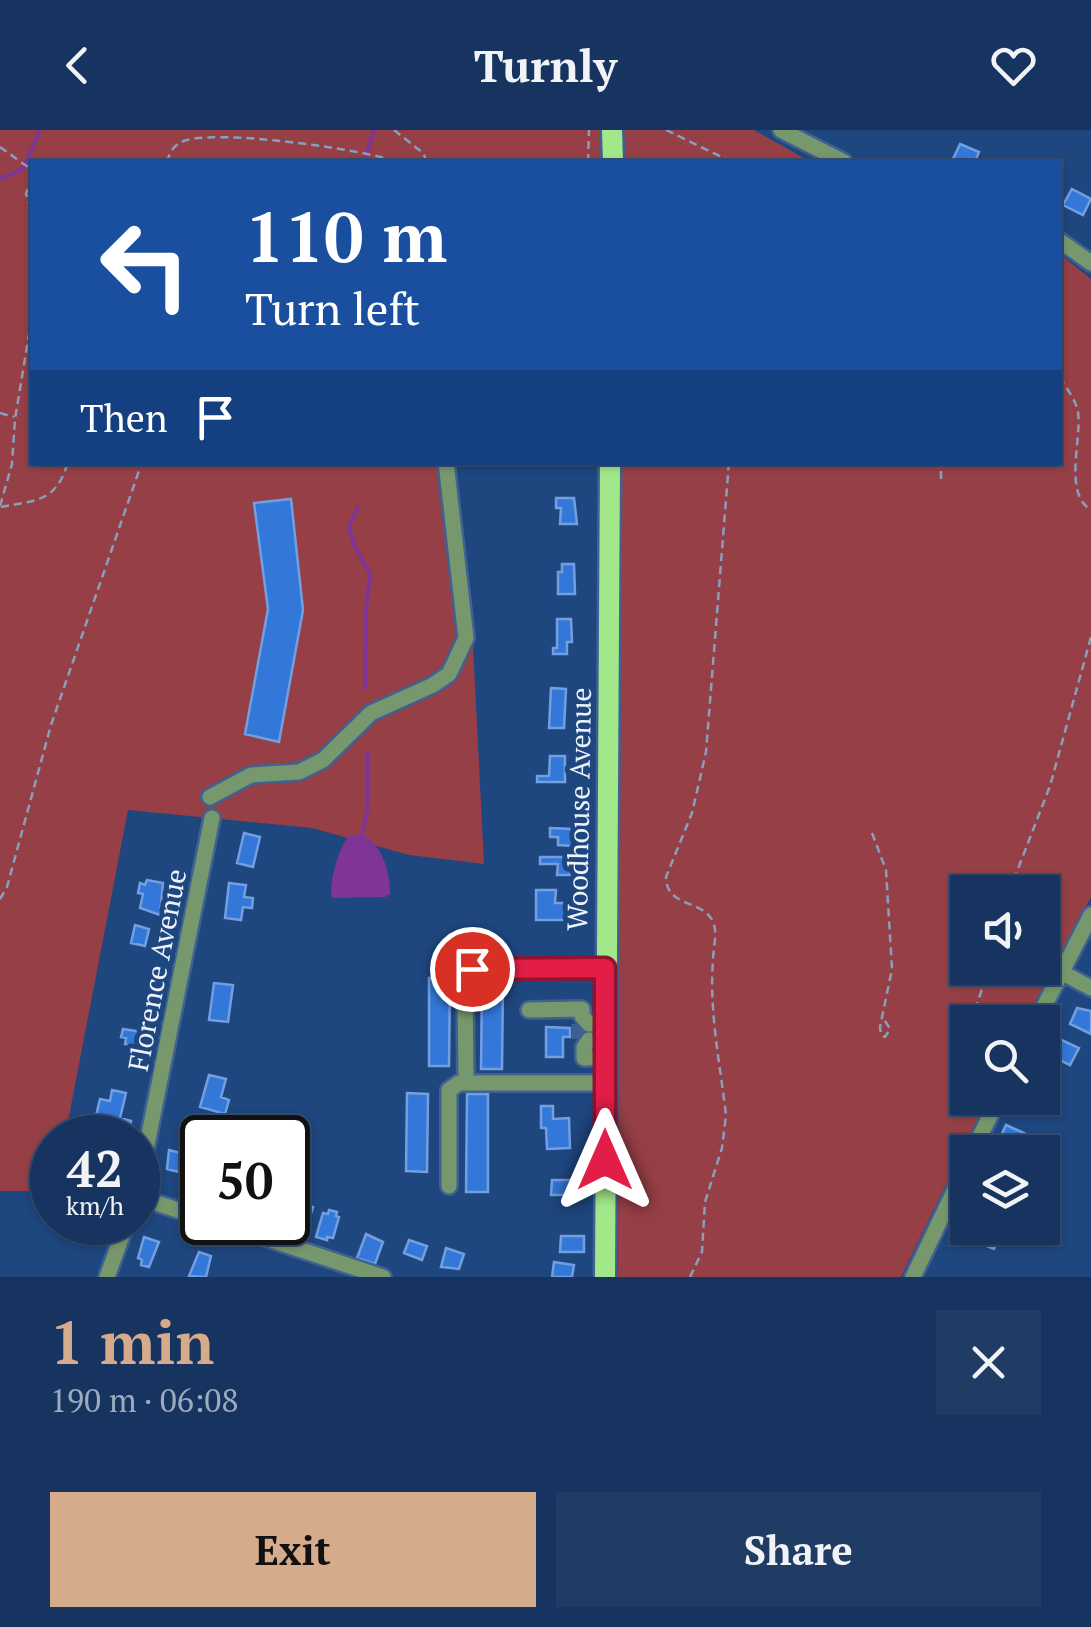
<!DOCTYPE html>
<html lang="en">
<head>
<meta charset="utf-8">
<style>
  :root { --surface:#16345f; --page:#1f3c65; --text:#f1f3f6; --muted:#9eaabd; --line:#354f74; --accent:#d6ab8b }
  body { margin:0; font-family:"PT Serif",serif; background:var(--page); color:var(--text); height:100vh; display:flex; flex-direction:column; font-size:38px; white-space:nowrap }
  * { box-sizing:border-box; margin:0 }
  p { font-size:32px; color:var(--muted) }
  .icon { flex:none; width:55px; height:55px; fill:none; stroke:currentColor; stroke-width:2; stroke-linecap:round; stroke-linejoin:round }
  .map { position:relative; height:1147px; overflow:hidden }
  .side { display:flex; flex-direction:column; background:var(--surface); flex:1 }
  .side>* { flex:none }
  .top-card { position:absolute; left:30px; top:30px; width:1032px; height:305px; border-radius:0px; box-shadow:0 2px 8px #0004,0 0 0 2px var(--line); background:#1a4fa0; color:#fff; overflow:hidden }
  .controls { position:absolute; left:950px; top:745px; display:grid; gap:20px }
  .controls a { display:grid; place-items:center; width:110px; height:110px; border-radius:0px; background:var(--surface); box-shadow:0 2px 8px #0004,0 0 0 2px var(--line); font-size:50px }
  .speed { position:absolute; left:30px; top:985px; display:flex; gap:20px; font-size:50px; font-weight:700; text-align:center }
  .speed>* { display:grid; place-content:center; width:130px; height:130px; border-radius:50%; background:var(--surface); box-shadow:0 2px 8px #0004,0 0 0 2px var(--line); line-height:1 }
  .speed small { font-size:25px; font-weight:400 }
  .speed .limit { border:5px solid #111; border-radius:15px; background:#fff; color:#111 }
  .pin { position:absolute; display:grid; place-items:center; width:85px; height:85px; color:#fff; margin:-42px; border:5px solid #fff; border-radius:50%; box-shadow:0 2px 10px #0007 }
  .me { position:absolute; width:110px; margin:-55px; rotate:0deg; stroke-linejoin:round; filter:drop-shadow(0 0 8px #0008) }
  .turn { display:flex; align-items:center; gap:35px; height:210px; padding:0 50px; font-size:45px }
  .turn .icon { width:130px; height:130px; stroke-width:2.5 }
  .turn b { display:block; font-size:70px; line-height:85px }
  .then { display:flex; align-items:center; height:95px; padding:0 50px; background:#0003; gap:20px; font-size:38px }
  .round { display:grid; place-items:center; flex:none; width:105px; height:105px; border-radius:0px; background:var(--page) }
  .headline { display:flex; align-items:center; justify-content:space-between; height:170px; padding:0 50px }
  h1 { font-size:60px; font-weight:700; line-height:75px; color:var(--accent) }
  .button { display:flex; gap:20px; margin-top:auto; padding:20px 50px }
  .button a { flex:1; height:115px; border-radius:0px; background:var(--accent); color:#111; font-size:40px; font-weight:700; line-height:115px; text-align:center }
  .button a+a { background:var(--page); color:var(--text) }
  header { display:flex; justify-content:space-between; align-items:center; height:130px; padding:0 50px; background:var(--surface); font-size:45px; font-weight:700 }
  .map>svg:first-child { display:block }
</style>
</head>
<body>
<header><svg class="icon" aria-label="back" viewBox="0 0 24 24"><path d="M15 5l-7 7 7 7"/></svg>Turnly<svg class="icon" aria-label="heart" viewBox="0 0 24 24"><path d="M12 20l-8-8c-3-5 5-10 8-4 3-6 11-1 8 4z"/></svg></header>
<div class="map">
<svg width="1091" height="1147" viewBox="0 0 1091 1147">
  <rect width="100%" height="100%" fill="#1e467f"/>
  <path fill="#963f46" fill-rule="evenodd" d="M 0,0 L 754,0 L 811,32 L 32,32 L 32,332 L 454,333 L 473,516 L 484,734 L 409,725 L 312,698 L 128,680 L 65,1007 L 52,1008 L 52,1061 L 0,1061 Z
    M 1060,124 L 1091,149 L 1091,767 L 1026,892 L 968,892 L 968,968 L 988,968 L 901,1147 L 618,1147 L 620,333 L 1060,332 ZM 968,762 L 1042,762 L 1042,838 L 968,838 Z"/>
  <path fill="#803596" d="M 362,704 C 382,715 390,741 390,764 L 385,767 L 332,768 C 328,754 339,717 349,706 Z"/>
  <g fill="none" stroke-linecap="round" stroke-linejoin="round">
    <path stroke="#803596" stroke-width="4" d="M 364,32 L 374,0
      M 0,49 L 23,39 L 40,0
      M 358,377 L 349,396 L 354,415 L 370,444 L 366,480 L 365,558
      M 362,704 L 368,677 L 367,623"/>
  </g>
  <path fill="#3377d9" stroke="#739fe0" stroke-width="2.5" d="M 960,14 L 979,22 L 975,32 L 953,29 Z
    M 1072,59 L 1091,69 L 1083,85 L 1063,75 Z
    M 556,368 L 574,368 L 577,394 L 560,394 L 561,378 L 556,378 Z
    M 291,369 L 303,480 L 279,612 L 245,604 L 268,479 L 254,373 Z
    M 562,434 L 574,434 L 575,464 L 558,464 L 558,442 L 562,442 Z
    M 557,489 L 571,489 L 572,512 L 567,512 L 567,524 L 553,524 L 553,518 L 557,518 Z
    M 551,558 L 566,559 L 564,598 L 549,598 Z
    M 550,626 L 565,626 L 565,652 L 537,652 L 537,646 L 549,646 Z
    M 550,698 L 574,699 L 573,716 L 558,715 L 558,707 L 550,707 Z
    M 244,703 L 260,707 L 253,737 L 237,733 Z
    M 540,727 L 572,727 L 571,745 L 557,745 L 558,734 L 540,734 Z
    M 147,750 L 163,753 L 160,785 L 140,778 L 143,764 L 138,763 L 140,753 L 145,755 Z
    M 229,753 L 246,755 L 244,767 L 253,768 L 252,778 L 243,777 L 241,790 L 225,788 Z
    M 536,760 L 556,760 L 555,773 L 571,773 L 571,790 L 536,790 Z
    M 135,795 L 149,799 L 145,816 L 131,813 Z
    M 429,848 L 450,848 L 449,936 L 429,936 Z
    M 482,851 L 503,851 L 502,939 L 481,939 Z
    M 214,853 L 233,855 L 228,892 L 209,890 Z
    M 1077,878 L 1091,881 L 1091,904 L 1070,894 Z
    M 546,897 L 570,898 L 570,907 L 563,907 L 563,927 L 546,927 Z
    M 123,899 L 143,902 L 140,917 L 125,914 L 126,908 L 121,907 Z
    M 1053,906 L 1079,918 L 1070,935 L 1045,923 Z
    M 209,945 L 226,949 L 221,967 L 229,970 L 225,984 L 200,977 Z
    M 112,960 L 126,963 L 120,988 L 131,991 L 128,1004 L 114,1001 L 116,994 L 95,990 L 100,969 L 110,971 Z
    M 407,963 L 428,964 L 427,1042 L 406,1041 Z
    M 467,964 L 488,964 L 488,1062 L 466,1062 Z
    M 541,976 L 553,976 L 553,989 L 569,988 L 570,1018 L 547,1019 L 546,998 L 541,998 Z
    M 1006,995 L 1044,1012 L 1039,1022 L 1018,1022 L 998,1012 Z
    M 169,1020 L 184,1024 L 179,1042 L 167,1039 Z
    M 191,1044 L 202,1048 L 202,1069 L 185,1064 Z
    M 552,1050 L 582,1050 L 582,1065 L 551,1065 Z
    M 305,1074 L 313,1077 L 308,1094 L 291,1089 L 295,1077 L 303,1080 Z
    M 329,1080 L 337,1082 L 336,1086 L 339,1087 L 333,1108 L 327,1107 L 327,1110 L 316,1107 L 323,1083 L 328,1084 Z
    M 986,1098 L 1002,1099 L 994,1119 L 979,1113 Z
    M 366,1104 L 383,1112 L 375,1134 L 357,1128 Z
    M 561,1106 L 584,1106 L 584,1122 L 560,1122 Z
    M 144,1107 L 159,1112 L 149,1137 L 141,1135 L 142,1130 L 138,1128 Z
    M 409,1110 L 427,1116 L 422,1130 L 404,1123 Z
    M 446,1118 L 464,1124 L 459,1139 L 441,1137 Z
    M 199,1122 L 211,1126 L 206,1147 L 189,1146 Z
    M 554,1132 L 574,1135 L 572,1147 L 552,1147 Z"/>
  <g fill="none" stroke-linecap="round" stroke-linejoin="round">
    <path stroke="#3d6091" stroke-width="15" stroke-dasharray="15 8" stroke-linecap="butt" d="M 579,894 L 579,910"/>
    <g stroke="#3f6293" stroke-width="20">
      <path id="minor" d="M 781,0 L 844,32
        M 1060,111 L 1091,133
        M 210,667 L 251,645 L 299,642 L 323,630 L 371,583 L 433,555 L 449,544 L 466,508 L 446,332
        M 1061,842 L 1091,858
        M 529,880 L 582,879 L 582,886 L 589,894
        M 1036,892 L 1091,785
        M 589,910 L 584,917 L 584,928 L 605,927
        M 466,953 L 465,855 L 472,839 L 605,838
        M 972,1022 L 999,968
        M 449,1056 L 449,960 L 459,953 L 605,953
        M 138,1060 L 212,688
        M 138,1067 L 202,1088
        M 217,1092 L 383,1147
        M 107,1147 L 127,1092
        M 913,1147 L 968,1032"/>
    </g>
    <g stroke="#3f6293" stroke-width="25">
      <path id="major" d="M 612,0 L 613,32
        M 605,1147 L 610,332"/>
    </g>
    <path stroke="#899fbe" stroke-width="2.5" stroke-dasharray="8 5" stroke-linecap="butt" d="M 394,0 L 423,23 L 427,32
      M 666,0 L 732,32
      M 0,17 L 32,40
      M 167,32 C 170,21 175,13 187,10 C 227,0 359,19 400,32
      M 588,32 L 589,0
      M 32,47 L 26,64 L 32,83
      M 1060,247 C 1066,258 1076,270 1078,282 C 1082,310 1063,363 1091,380
      M 0,283 L 14,287
      M 941,349 L 941,332
      M 0,376 L 12,334 L 15,289 L 32,186
      M 1,377 C 38,370 56,372 68,332
      M 872,703 L 886,740 L 892,839 L 880,897 L 881,904 L 885,907 L 890,899 L 882,886
      M 1009,762 L 1050,656 L 1091,507
      M 0,769 L 7,757 L 51,595 L 142,332
      M 971,892 L 989,838
      M 965,907 L 968,902
      M 690,1147 L 702,1122 L 705,1072 L 722,1018 L 726,985 C 720,933 709,882 713,830 C 713,818 718,803 713,792 C 703,769 666,778 666,747 L 692,683 L 706,622 L 729,332"/>
    <use href="#minor" stroke="#77986c" stroke-width="15"/>
    <use href="#major" stroke="#a3e78b" stroke-width="20"/>
  </g>
  <g fill="none" stroke-linecap="round" stroke-linejoin="round">
    <g stroke="#92132f" stroke-width="25">
      <path id="route" d="M 472,839 L 605,838 L 605,1030"/>
    </g>
    <use href="#route" stroke="#e11d48" stroke-width="18"/>
  </g>
  <g text-anchor="middle" stroke-width="10" stroke-linejoin="round" paint-order="stroke">
    <g font-size="28" fill="#eef3fa" stroke="#1e467f">
      <text transform="translate(579 679) rotate(-89)" y="10">Woodhouse Avenue</text>
      <text transform="translate(157 840) rotate(-79)" y="10">Florence Avenue</text>
    </g>
  </g>
</svg>
<div class="controls">
<a><svg class="icon" aria-label="sound" viewBox="0 0 24 24"><path d="M4 9h4l5-4v14l-5-4H4zM17 9q2 3 0 6"/></svg></a>
<a><svg class="icon" aria-label="search" viewBox="0 0 24 24"><circle cx="10" cy="10" r="6"/><path d="M15 15l6 6"/></svg></a>
<a><svg class="icon" aria-label="layers" viewBox="0 0 24 24"><path d="M12 4l9 5-9 5-9-5zM3 14l9 5 9-5"/></svg></a>
</div>
<div class="speed"><div>42<small>km/h</small></div><div class="limit">50</div></div>
<div class="pin" style="left:472px;top:839px;background:#d93025"><svg class="icon" aria-label="arrive" viewBox="0 0 24 24"><path d="M6 21V4h12l-3 4 3 4H6"/></svg></div>
<svg class="me" style="left:605px;top:1030px" viewBox="-20 -20 40 40"><path d="M0-17L14 15 0 8-14 15z" fill="#e11d48" stroke="#fff" stroke-width="4"/></svg>
<div class="top-card">
<div class="turn"><svg class="icon" aria-label="left" viewBox="0 0 24 24"><path d="M17 20v-9H6M10 6l-5 5 5 5"/></svg><div><b>110 m</b>Turn left</div></div>
<div class="then">Then<svg class="icon" aria-label="arrive" viewBox="0 0 24 24"><path d="M6 21V4h12l-3 4 3 4H6"/></svg></div>
</div>
</div>
<section class="side">
<div class="headline"><div><h1>1 min</h1><p>190 m · 06:08</p></div><a class="round"><svg class="icon" aria-label="close" viewBox="0 0 24 24"><path d="M6 6l12 12M18 6L6 18"/></svg></a></div>
<div class="button"><a>Exit</a><a>Share</a></div>
</section>
</body>
</html>
